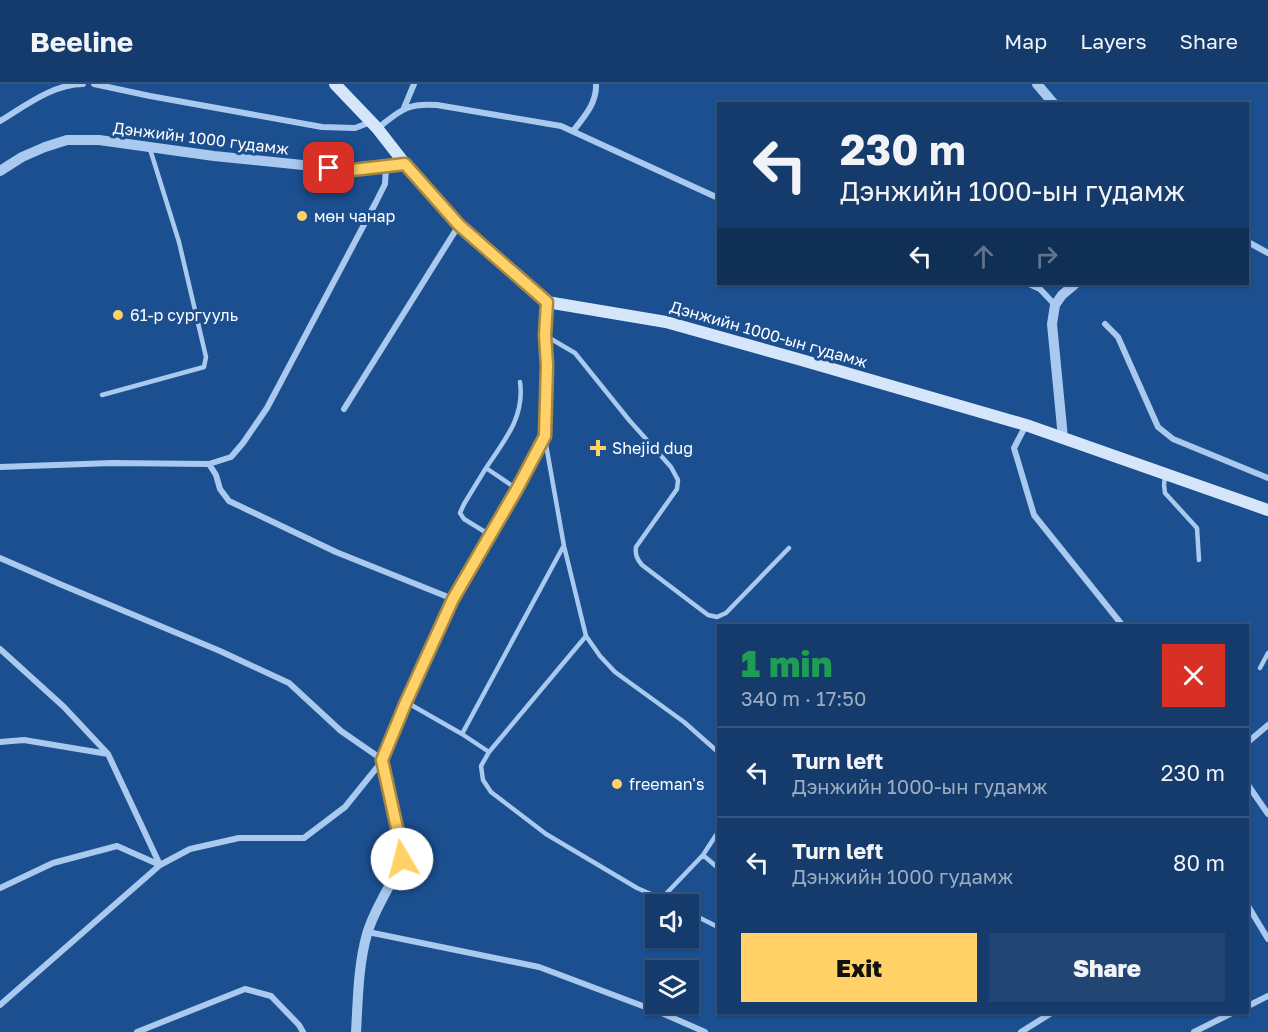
<!DOCTYPE html>
<html lang="en">
<head>
<meta charset="utf-8">
<style>
  :root { --surface:#143b6b; --page:#214673; --text:#f1f3f6; --muted:#9dadc1; --line:#33557e; --accent:#ffd166 }
  body { margin:0; font-family:"Golos Text",sans-serif; background:var(--page); color:var(--text); height:100vh; display:flex; flex-direction:column; font-size:22px; white-space:nowrap }
  * { box-sizing:border-box; margin:0 }
  p { font-size:20px; color:var(--muted) }
  .icon { flex:none; width:33px; height:33px; fill:none; stroke:currentColor; stroke-width:2; stroke-linecap:round; stroke-linejoin:round }
  .map { position:relative; flex:1; overflow:hidden }
  .panel { position:absolute; left:717px; top:540px; width:532px; height:390px; display:flex; flex-direction:column; background:var(--surface); border-radius:0px; box-shadow:0 2px 4px #0004,0 0 0 2px var(--line) }
  .panel>* { flex:none }
  .hud { position:absolute; left:717px; top:18px; width:532px; height:183px; border-radius:0px; box-shadow:0 2px 4px #0004,0 0 0 2px var(--line); background:#143b6b; color:var(--text); overflow:hidden }
  .buttons { position:absolute; left:645px; top:810px; display:grid; gap:12px }
  .buttons a { display:grid; place-items:center; width:54px; height:54px; border-radius:0px; background:var(--surface); box-shadow:0 2px 4px #0004,0 0 0 2px var(--line); font-size:30px }
  .pin { position:absolute; display:grid; place-items:center; width:51px; height:51px; color:#fff; margin:-26px; border-radius:12px; box-shadow:0 3px 9px #0006 }
  .me { position:absolute; width:66px; margin:-33px; rotate:352deg; stroke-linejoin:round; filter:drop-shadow(0 0 4px #0008) }
  .turn { display:flex; align-items:center; gap:21px; height:126px; padding:0 24px; font-size:27px }
  .turn .icon { width:78px; height:78px; stroke-width:2.5 }
  .turn b { display:block; font-size:42px; line-height:51px }
  .lanes { display:flex; align-items:center; height:57px; padding:0 24px; background:#0003; justify-content:center; gap:30px; direction:ltr }
  .lanes .off { opacity:.35 }
  .round { display:grid; place-items:center; flex:none; width:63px; height:63px; border-radius:0px; background:var(--page) }
  .overview { display:flex; align-items:center; justify-content:space-between; height:102px; padding:0 24px }
  h1 { font-size:36px; font-weight:800; line-height:45px; color:#1e9e55 }
  .action { display:flex; gap:12px; margin-top:auto; padding:12px 24px }
  .action a { flex:1; height:69px; border-radius:0px; background:var(--accent); color:#111; font-size:24px; font-weight:800; line-height:69px; text-align:center }
  .action a+a { background:var(--page); color:var(--text) }
  ul { padding:0; list-style:none }
  li { display:flex; align-items:center; gap:18px; height:90px; padding:0 24px; border-top:2px solid var(--line) }
  li div { flex:1 }
  li b { display:block; font-size:22px }
  li em { font-style:normal }
  header { display:flex; align-items:center; gap:36px; box-sizing:border-box; height:84px; padding:0 30px; background:var(--surface); border-bottom:2px solid var(--line) }
  header strong { font-size:28px }
  nav { display:flex; gap:33px; margin-inline-start:auto; font-size:21px }
  .map>svg:first-child { display:block }
</style>
</head>
<body>
<header>
<strong>Beeline</strong>
<nav><a>Map</a><a>Layers</a><a>Share</a></nav>
</header>
<div class="map">
<svg width="1268" height="948" viewBox="0 0 1268 948">
  <rect width="100%" height="100%" fill="#1b4f8f"/>
  <g fill="none" stroke-linecap="round" stroke-linejoin="round">
    <path stroke="#a9c9ee" stroke-width="4.5" d="M 546,252 L 575,269 L 629,336 L 671,383 L 678,396 L 677,405 L 636,463 C 635,471 637,475 642,481 L 708,531 L 717,533 L 726,529 L 789,464
      M 102,311 L 204,283 L 206,273 L 179,158 L 150,65
      M 545,355 L 564,462 L 586,552 L 600,572 L 615,588 L 684,638 L 718,668
      M 486,384 L 464,420 L 460,429 L 464,435 L 490,451
      M 1165,392 L 1164,401 L 1165,409 L 1197,444 L 1199,476
      M 517,405 L 486,384 C 504,357 525,333 520,298
      M 1260,584 L 1268,569
      M 406,618 L 462,650 L 489,668 L 481,682 L 483,696 L 491,708 L 546,750 L 637,804 L 674,820
      M 462,650 L 563,463
      M 489,668 L 586,552
      M 703,771 L 718,784
      M 662,814 L 703,771 L 718,748
      M 688,828 L 718,843"/>
    <path stroke="#a9c9ee" stroke-width="6" d="M 94,0 L 150,12 L 322,43 L 355,44 L 371,38
      M 404,24 L 414,0
      M 0,37 C 25,22 53,0 83,0
      M 378,44 C 401,26 406,19 437,21 L 561,42 L 716,113 L 718,110
      M 573,47 C 584,33 597,19 596,0
      M 1248,158 L 1268,169
      M 1029,200 L 1040,205 L 1055,221
      M 1105,240 L 1118,253 L 1158,343 L 1173,355 L 1268,394
      M 344,325 L 459,141
      M 1026,341 L 1014,364 L 1034,431 L 1123,542
      M 209,380 L 216,391 L 220,405 L 229,417 L 336,468 L 453,515
      M 0,383 L 112,379 L 209,380 L 231,373 L 243,359 L 267,324 L 376,118 L 385,100 L 386,83
      M 0,474 L 62,501 L 220,567 L 289,599 L 341,647 L 383,676 L 345,723 L 304,754 L 239,754 L 190,765 L 160,781 L 0,921
      M 0,565 L 64,623 L 108,670 L 160,781 L 117,762 L 53,779 L 0,804
      M 0,658 L 24,656 L 108,670
      M 1248,658 L 1268,641
      M 1248,701 L 1268,730
      M 1248,822 L 1268,855
      M 368,848 L 539,883 L 664,930 L 705,948
      M 1248,922 L 1268,912
      M 137,948 L 245,905 L 271,912 L 299,941 L 303,948
      M 1021,948 L 1053,928
      M 1194,948 L 1234,928"/>
    <path stroke="#a9c9ee" stroke-width="10" d="M 1037,0 L 1054,20
      M 0,87 L 22,73 L 45,63 L 67,56 L 99,56 L 214,72 L 352,86 L 405,80
      M 1063,354 L 1052,240 L 1055,221 L 1062,211 L 1075,200
      M 356,948 C 358,915 358,882 367,850 C 374,826 389,804 400,782 L 401,766 L 383,676 L 406,618 L 453,515 L 517,405 L 545,352 L 547,281 L 545,251 L 547,218"/>
    <path stroke="#d6e6fa" stroke-width="12" d="M 335,0 L 377,44 L 405,80 L 459,141 L 547,218 L 666,238 L 798,275 L 1026,341 L 1268,426"/>
  </g>
  <g fill="none" stroke-linecap="round" stroke-linejoin="round">
    <g stroke="#a68842" stroke-width="15">
      <path id="route" d="M 329,84 L 352,86 L 405,80 L 459,141 L 547,218 L 545,251 L 547,281 L 545,352 L 517,405 L 453,515 L 406,618 L 382,676 L 397,744 L 402,775"/>
    </g>
    <use href="#route" stroke="#ffd166" stroke-width="10"/>
  </g>
  <g fill="#ffd166" stroke="#1b4f8f" stroke-width="2">
    <circle cx="302" cy="132" r="6"/>
    <circle cx="118" cy="231" r="6"/>
    <path d="M595 355h6v6h6v6h-6v6h-6v-6h-6v-6h6z"/>
    <circle cx="617" cy="700" r="6"/>
  </g>
  <g text-anchor="middle" stroke-width="6" stroke-linejoin="round" paint-order="stroke">
    <g font-size="16" fill="#fff" stroke="#1b4f8f">
      <text transform="translate(201 54) rotate(7)" y="6">Дэнжийн 1000 гудамж</text>
      <text transform="translate(769 250) rotate(16)" y="6">Дэнжийн 1000-ын гудамж</text>
    </g>
    <g font-size="16" fill="#fff" stroke="#1b4f8f" text-anchor="start">
      <text x="314" y="138">мөн чанар</text>
      <text x="130" y="237">61-р сургууль</text>
      <text x="612" y="370">Shejid dug</text>
      <text x="629" y="706">freeman's</text>
    </g>
  </g>
</svg>
<div class="buttons">
<a><svg class="icon" aria-label="sound" viewBox="0 0 24 24"><path d="M4 9h4l5-4v14l-5-4H4zM17 9q2 3 0 6"/></svg></a>
<a><svg class="icon" aria-label="layers" viewBox="0 0 24 24"><path d="M12 4l9 5-9 5-9-5zM3 14l9 5 9-5"/></svg></a>
</div>
<div class="pin" style="left:329px;top:84px;background:#d93025"><svg class="icon" aria-label="arrive" viewBox="0 0 24 24"><path d="M6 21V4h12l-3 4 3 4H6"/></svg></div>
<svg class="me" style="left:402px;top:775px" viewBox="-20 -20 40 40"><circle r="19" fill="#fff"/><path d="M0-13L10 11 0 6-10 11z" fill="#ffd166"/></svg>
<div class="hud">
<div class="turn"><svg class="icon" aria-label="left" viewBox="0 0 24 24"><path d="M17 20v-9H6M10 6l-5 5 5 5"/></svg><div><b>230 m</b>Дэнжийн 1000-ын гудамж</div></div>
<div class="lanes"><svg class="icon" aria-label="left" viewBox="0 0 24 24"><path d="M17 20v-9H6M10 6l-5 5 5 5"/></svg><svg class="icon off" aria-label="ahead" viewBox="0 0 24 24"><path d="M12 20V5M6 11l6-6 6 6"/></svg><svg class="icon off" aria-label="right" viewBox="0 0 24 24"><path d="M7 20v-9h11M14 6l5 5-5 5"/></svg></div>
</div>
<section class="panel">
<div class="overview"><div><h1>1 min</h1><p>340 m · 17:50</p></div><a class="round" style="background:#d93025;color:#fff"><svg class="icon" aria-label="close" viewBox="0 0 24 24"><path d="M6 6l12 12M18 6L6 18"/></svg></a></div>
<ul>
<li><svg class="icon" aria-label="left" viewBox="0 0 24 24"><path d="M17 20v-9H6M10 6l-5 5 5 5"/></svg><div><b>Turn left</b><p>Дэнжийн 1000-ын гудамж</p></div><em>230 m</em></li>
<li><svg class="icon" aria-label="left" viewBox="0 0 24 24"><path d="M17 20v-9H6M10 6l-5 5 5 5"/></svg><div><b>Turn left</b><p>Дэнжийн 1000 гудамж</p></div><em>80 m</em></li>
</ul>
<div class="action"><a>Exit</a><a>Share</a></div>
</section>
</div>
</body>
</html>
